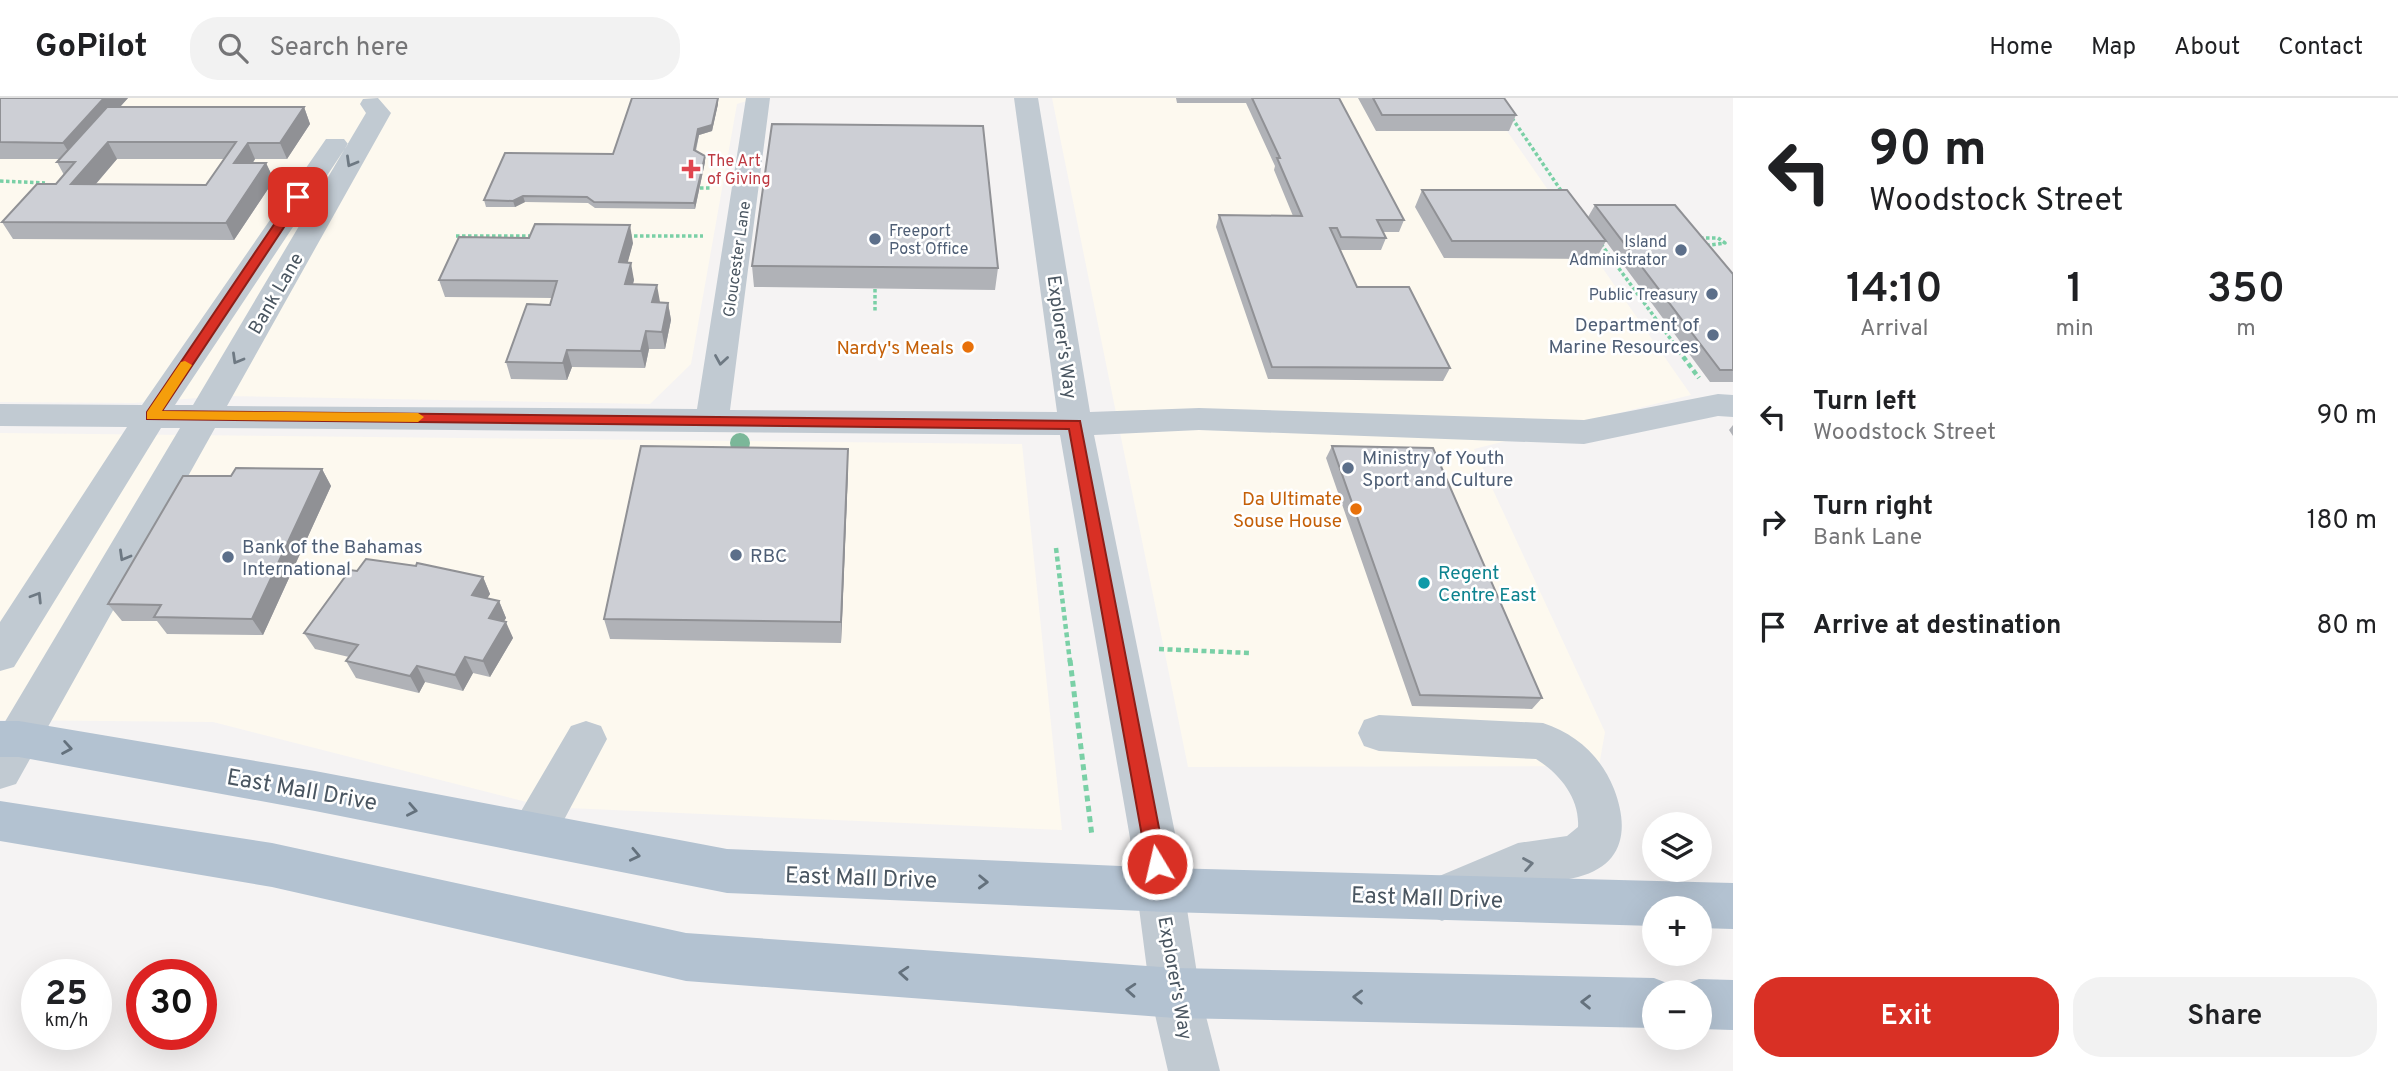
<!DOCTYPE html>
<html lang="en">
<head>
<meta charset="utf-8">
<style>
  :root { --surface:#fff; --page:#f2f2f2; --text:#202124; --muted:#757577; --line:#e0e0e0; --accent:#d93025 }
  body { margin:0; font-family:Overpass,sans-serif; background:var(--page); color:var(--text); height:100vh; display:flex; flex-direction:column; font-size:26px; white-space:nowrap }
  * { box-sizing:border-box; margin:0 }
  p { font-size:23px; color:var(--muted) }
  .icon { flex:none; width:38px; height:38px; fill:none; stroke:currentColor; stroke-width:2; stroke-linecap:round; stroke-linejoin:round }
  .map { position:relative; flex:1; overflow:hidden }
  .panel { display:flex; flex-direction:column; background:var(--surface); width:665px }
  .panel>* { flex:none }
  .guide { background:#fff; color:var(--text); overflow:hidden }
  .tools { position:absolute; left:1642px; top:714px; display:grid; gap:14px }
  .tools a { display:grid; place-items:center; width:70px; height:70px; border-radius:50%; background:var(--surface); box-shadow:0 7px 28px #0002; font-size:35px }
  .speed { position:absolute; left:21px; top:861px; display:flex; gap:14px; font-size:35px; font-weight:700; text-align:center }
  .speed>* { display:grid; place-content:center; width:91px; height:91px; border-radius:50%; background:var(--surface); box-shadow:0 7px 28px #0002; line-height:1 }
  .speed small { font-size:18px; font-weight:400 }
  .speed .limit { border:10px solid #d22; background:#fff; color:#111 }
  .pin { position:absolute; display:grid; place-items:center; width:60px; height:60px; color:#fff; margin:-30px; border-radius:14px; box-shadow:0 4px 10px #0006 }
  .me { position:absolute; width:77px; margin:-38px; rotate:351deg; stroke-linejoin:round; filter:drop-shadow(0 0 5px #0008) }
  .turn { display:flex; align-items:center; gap:24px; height:147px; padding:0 21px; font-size:32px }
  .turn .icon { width:91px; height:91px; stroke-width:2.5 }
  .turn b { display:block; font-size:49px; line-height:60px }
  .eta { display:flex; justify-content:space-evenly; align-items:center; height:119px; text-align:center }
  .eta b { font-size:42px; font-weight:600; line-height:49px }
  .button { display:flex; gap:14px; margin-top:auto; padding:14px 21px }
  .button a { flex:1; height:80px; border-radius:28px; background:var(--accent); color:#fff; font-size:28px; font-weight:600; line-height:80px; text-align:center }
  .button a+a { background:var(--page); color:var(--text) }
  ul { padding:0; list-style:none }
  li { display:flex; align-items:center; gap:21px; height:105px; padding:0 21px }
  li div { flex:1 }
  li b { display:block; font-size:26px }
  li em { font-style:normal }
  header { display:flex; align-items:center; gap:42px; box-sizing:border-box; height:98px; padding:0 35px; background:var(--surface); border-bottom:2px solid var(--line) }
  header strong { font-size:33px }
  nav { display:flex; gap:38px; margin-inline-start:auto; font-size:24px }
  .search { width:490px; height:63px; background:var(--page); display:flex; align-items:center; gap:18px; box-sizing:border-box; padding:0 24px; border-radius:28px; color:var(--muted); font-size:26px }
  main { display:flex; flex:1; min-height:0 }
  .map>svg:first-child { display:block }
</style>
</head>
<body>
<header>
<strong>GoPilot</strong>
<div class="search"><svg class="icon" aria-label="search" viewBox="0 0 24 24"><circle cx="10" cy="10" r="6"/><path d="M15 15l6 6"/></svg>Search here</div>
<nav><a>Home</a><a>Map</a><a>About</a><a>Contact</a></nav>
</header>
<main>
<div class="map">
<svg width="1733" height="973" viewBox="0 0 1733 973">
  <rect width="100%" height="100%" fill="#f5f3f3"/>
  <path fill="#fdf9ef" d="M 0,0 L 756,0 L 737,6 L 691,266 L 650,306 L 224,298 L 134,305 L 0,304 Z
    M 1052,0 L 1484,0 L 1691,297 L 1474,351 L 1605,634 L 1599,668 L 1188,669 Z
    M 0,335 L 1022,346 L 1062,732 L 546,709 L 213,624 L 0,622 Z"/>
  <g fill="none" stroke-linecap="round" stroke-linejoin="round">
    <path stroke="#7ad0a6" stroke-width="3.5" stroke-dasharray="3.5 2.5" stroke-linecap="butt" d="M 1512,20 L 1564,97
      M 0,83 L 45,85
      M 700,90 L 710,90
      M 456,138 L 535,138
      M 628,138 L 703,138
      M 1700,140 L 1718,140 L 1725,145 L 1703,148
      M 1601,146 L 1675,247
      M 875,191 L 875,214"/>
    <path stroke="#7ad0a6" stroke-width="4.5" stroke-dasharray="5 3.5" stroke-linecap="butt" d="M 1673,245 L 1699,280
      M 1056,450 L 1070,564
      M 1159,551 L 1249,555"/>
    <path stroke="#7ad0a6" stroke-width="5" stroke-dasharray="6 4.5" stroke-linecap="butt" d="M 1070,562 L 1092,738"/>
    <path fill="#c1cad2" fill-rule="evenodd" d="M 746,0 L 770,0 L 730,312 L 1057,314 L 1014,0 L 1038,0 L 1090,314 L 1199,310 L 1584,322 L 1718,296 L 1733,297 L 1733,319 L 1718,318 L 1584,346 L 1199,332 L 1094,337 L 1176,740 L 1200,895 L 1220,973 L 1168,973 L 1150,895 L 1130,740 L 1060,337 L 215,330 L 16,686 L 0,691 L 0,632 L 180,330 L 161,330 L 14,569 L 0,573 L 0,524 L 127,329 L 0,328 L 0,306 L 142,307 L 326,41 L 344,41 L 348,46 L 175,307 L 193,307 L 366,15 L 360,6 L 363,1 L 378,0 L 391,15 L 227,308 L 697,311 Z
      M 1379,617 L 1543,625 C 1576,636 1601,658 1614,691 C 1629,730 1625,767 1578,779 C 1560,784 1539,783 1520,789 C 1494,797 1468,812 1442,823 L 1425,816 L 1418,800 L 1425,784 L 1518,745 L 1567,738 L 1578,729 C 1580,700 1559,675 1536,661 L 1379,653 L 1364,648 L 1358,635 L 1364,622 Z
      M 586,623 L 601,628 L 607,641 L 549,750 L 533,756 L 517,750 L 510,735 L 517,720 L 571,628 Z"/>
    <path fill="#b3c2d1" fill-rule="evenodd" d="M 0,623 L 19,623 L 315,673 L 727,751 L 1167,770 L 1733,785 L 1733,831 L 1699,830 L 1699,810 L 1654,810 L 1654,828 L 1167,814 L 727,795 L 315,713 L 19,659 L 0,659 Z
      M 0,703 L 272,745 L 686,835 L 1175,870 L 1654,880 L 1672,887 L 1675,894 L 1654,894 L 1654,930 L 1175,920 L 686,883 L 272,789 L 0,743 Z
      M 1699,881 L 1733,882 L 1733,932 L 1699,931 L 1699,894 L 1679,894 L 1681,888 Z"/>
  </g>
  <circle fill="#7bb799" cx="740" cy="345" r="10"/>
  <path fill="#b0b2b7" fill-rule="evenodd" d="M 0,0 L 128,0 L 120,9 L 304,9 L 310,26 L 287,61 L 255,61 L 253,65 L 266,65 L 274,82 L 234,142 L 13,141 L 2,124 L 56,86 L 64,77 L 57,64 L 59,61 L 0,61 ZM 117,61 L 224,61 L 206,87 L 96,86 Z
    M 718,0 L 718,6 L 712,33 L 699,37 L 696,53 L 705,64 L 695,111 L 595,110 L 588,105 L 525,104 L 515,109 L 486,109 L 484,102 L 613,56 Z
    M 1176,0 L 1339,0 L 1404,122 L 1399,134 L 1383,134 L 1386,140 L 1381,152 L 1340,152 L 1357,189 L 1450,270 L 1443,283 L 1268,281 L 1216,129 L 1219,117 L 1293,118 L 1274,72 L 1275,68 L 1246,5 L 1177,5 Z
    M 1358,0 L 1504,0 L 1516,17 L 1509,33 L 1376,33 Z
    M 1422,92 L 1606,143 L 1596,161 L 1444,160 L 1415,109 Z
    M 1595,107 L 1733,176 L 1733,284 L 1710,284 L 1588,119 Z
    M 633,145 L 627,165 L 634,182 L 633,186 L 660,205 L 668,205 L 671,222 L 665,251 L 649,251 L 645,270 L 572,269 L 567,282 L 511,281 L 506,264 L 550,207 L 552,200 L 445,199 L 439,182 Z
    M 752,168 L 998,170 L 995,192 L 754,189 Z
    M 1733,327 L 1733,338 L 1729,332 Z
    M 1332,348 L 1542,600 L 1532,611 L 1412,608 L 1326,360 Z
    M 322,371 L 331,388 L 263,537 L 167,536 L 157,523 L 122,523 L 108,506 L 231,378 Z
    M 848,372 L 841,545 L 610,541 L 604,521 Z
    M 357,473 L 483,479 L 490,496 L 487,500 L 499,503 L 506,520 L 504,523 L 513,540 L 490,579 L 473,575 L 463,593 L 425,584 L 419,595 L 356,580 L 346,563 L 349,559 L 315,551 L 304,535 Z"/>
  <path fill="#909195" d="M 104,0 L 128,0 L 73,61 L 63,45 Z
    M 718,0 L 718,6 L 712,33 L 699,37 L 694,58 L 694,52 L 698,31 Z
    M 304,9 L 310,26 L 287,61 L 280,45 Z
    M 108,44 L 117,61 L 81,103 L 71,86 Z
    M 248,45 L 255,61 L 241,81 L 234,65 Z
    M 705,58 L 705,64 L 695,111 L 694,105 Z
    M 266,65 L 274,82 L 234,142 L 226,125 Z
    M 523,98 L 525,104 L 515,109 L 513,103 Z
    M 630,127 L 633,145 L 623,182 L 619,164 Z
    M 631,165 L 634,182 L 628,203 L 625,186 Z
    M 657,187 L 660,204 L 655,222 L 652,204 Z
    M 668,205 L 671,222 L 665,251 L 662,234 Z
    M 646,233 L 649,251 L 645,270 L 641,253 Z
    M 567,252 L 572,269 L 567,282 L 563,265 Z
    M 848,351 L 848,372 L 841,545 L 841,524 Z
    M 322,371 L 331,388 L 263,537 L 252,521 Z
    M 483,479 L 490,496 L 479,514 L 472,497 Z
    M 499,503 L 506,520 L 496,537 L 489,520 Z
    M 506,524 L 513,540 L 490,579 L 483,563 Z
    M 465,559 L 473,575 L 463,593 L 455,577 Z
    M 417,568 L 425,584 L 419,595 L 410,578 Z"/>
  <path fill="#cdcfd5" stroke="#909195" stroke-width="2" fill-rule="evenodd" d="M 0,0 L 104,0 L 63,45 L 0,44 Z
    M 632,0 L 718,0 L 712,27 L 698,31 L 694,52 L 705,58 L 694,105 L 594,104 L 587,99 L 523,98 L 513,103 L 484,102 L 505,55 L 613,56 Z
    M 1252,0 L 1339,0 L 1404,122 L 1377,122 L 1386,140 L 1341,139 L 1337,130 L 1330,130 L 1357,189 L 1409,189 L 1450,270 L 1272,269 L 1219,117 L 1302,118 L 1277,60 L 1280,60 Z
    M 1373,0 L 1504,0 L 1516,17 L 1382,17 Z
    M 107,9 L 304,9 L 280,45 L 248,45 L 234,65 L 266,65 L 226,125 L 2,124 L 37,86 L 56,86 L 75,64 L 57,64 ZM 108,44 L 236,44 L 206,87 L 71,86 Z
    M 772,26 L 983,28 L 998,170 L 752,168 Z
    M 1422,92 L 1567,92 L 1606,143 L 1452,143 Z
    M 1595,107 L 1675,107 L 1733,176 L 1733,272 L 1720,272 Z
    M 535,126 L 630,127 L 619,164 L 631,165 L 625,186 L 657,187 L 652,204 L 668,205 L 662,234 L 646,233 L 641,253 L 567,252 L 563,265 L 506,264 L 527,206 L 550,207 L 557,183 L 439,182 L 459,139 L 529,140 Z
    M 641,348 L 848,351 L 841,524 L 604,521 Z
    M 1332,348 L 1433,350 L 1542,600 L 1420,597 Z
    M 236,370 L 322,371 L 252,521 L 154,519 L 161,507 L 108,506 L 183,378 L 231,378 Z
    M 366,461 L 416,468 L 417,465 L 483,479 L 472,497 L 499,503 L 489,520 L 506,524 L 483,563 L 465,559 L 455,577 L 417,568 L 410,578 L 346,563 L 358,547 L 304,535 L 350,472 L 357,473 Z"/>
  <defs><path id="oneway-chevron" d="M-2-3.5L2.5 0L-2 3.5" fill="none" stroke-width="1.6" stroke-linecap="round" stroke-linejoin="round" transform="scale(1.75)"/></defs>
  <g stroke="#6e7983">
    <use href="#oneway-chevron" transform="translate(351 64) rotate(120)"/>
    <use href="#oneway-chevron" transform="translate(237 261) rotate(120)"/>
    <use href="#oneway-chevron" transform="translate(721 262) rotate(99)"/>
    <use href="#oneway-chevron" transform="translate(124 458) rotate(120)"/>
    <use href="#oneway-chevron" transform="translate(37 499) rotate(-58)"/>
    <use href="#oneway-chevron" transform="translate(1528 766) rotate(-10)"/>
  </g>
  <g stroke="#64717d">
    <use href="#oneway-chevron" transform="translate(67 650) rotate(10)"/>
    <use href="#oneway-chevron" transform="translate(412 712) rotate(11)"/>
    <use href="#oneway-chevron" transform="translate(635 757) rotate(12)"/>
    <use href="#oneway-chevron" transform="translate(983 784) rotate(2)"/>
    <use href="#oneway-chevron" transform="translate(904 875) rotate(-176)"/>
    <use href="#oneway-chevron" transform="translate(1131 892) rotate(-176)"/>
    <use href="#oneway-chevron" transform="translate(1358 899) rotate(-179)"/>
    <use href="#oneway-chevron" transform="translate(1586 904) rotate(-179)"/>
  </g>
  <path fill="#d93025" stroke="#8d1f18" stroke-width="2" d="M 294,97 L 304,99 L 162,313 L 1080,323 L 1166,766 L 1163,772 L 1157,775 L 1150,772 L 1147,766 L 1069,331 L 147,321 L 147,314 Z"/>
  <path fill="#f59e0b" d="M 185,263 L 192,267 L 162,313 L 418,315 L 424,319 L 418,324 L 147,321 L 147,314 L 181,264 Z"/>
  <path fill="#e0444e" stroke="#fff" stroke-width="2.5" d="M687.5 60.5h7v7h7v7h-7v7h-7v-7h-7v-7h7z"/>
  <g fill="#5c6f8a" stroke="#fff" stroke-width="2.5">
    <circle cx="875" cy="141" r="7"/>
    <circle cx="1681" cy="152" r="7"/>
    <circle cx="1712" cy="196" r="7"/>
    <circle cx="1713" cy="237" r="7"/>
    <circle cx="1348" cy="370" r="7"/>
    <circle cx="736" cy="457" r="7"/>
    <circle cx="228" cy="459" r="7"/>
  </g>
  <g fill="#e8710a" stroke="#fff" stroke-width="2.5">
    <circle cx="968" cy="249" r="7"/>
    <circle cx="1356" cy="411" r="7"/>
  </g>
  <circle fill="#0f9aa8" stroke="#fff" stroke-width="2.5" cx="1424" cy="485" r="7"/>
  <g text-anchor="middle" stroke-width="5" stroke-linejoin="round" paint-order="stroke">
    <g font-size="16" fill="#be3a42" stroke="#fff" text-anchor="start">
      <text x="707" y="68">The Art<tspan x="707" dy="18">of Giving</tspan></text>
    </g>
    <g font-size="16" fill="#4e5e75" stroke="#fff" text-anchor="end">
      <text x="889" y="138" text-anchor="start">Freeport<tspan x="889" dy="18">Post Office</tspan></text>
      <text x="1667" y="149">Island<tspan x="1667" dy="18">Administrator</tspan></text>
      <text x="1698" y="202">Public Treasury</text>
    </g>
    <g font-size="16" fill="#4a5661" stroke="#fff">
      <text transform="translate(736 161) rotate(-82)" y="6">Gloucester Lane</text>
    </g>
    <g font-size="19" fill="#4a5661" stroke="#fff">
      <text transform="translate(275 195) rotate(-60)" y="7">Bank Lane</text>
      <text transform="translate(1063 239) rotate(82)" y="7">Explorer's Way</text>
      <text transform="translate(1176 880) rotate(80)" y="7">Explorer's Way</text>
    </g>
    <g font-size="19" fill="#4e5e75" stroke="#fff" text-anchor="start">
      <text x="1699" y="233" text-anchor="end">Department of<tspan x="1699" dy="22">Marine Resources</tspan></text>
      <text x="1362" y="366">Ministry of Youth<tspan x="1362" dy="22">Sport and Culture</tspan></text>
      <text x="242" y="455">Bank of the Bahamas<tspan x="242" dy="22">International</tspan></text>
      <text x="750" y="464">RBC</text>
    </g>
    <g font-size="19" fill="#c56008" stroke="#fff" text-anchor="end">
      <text x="954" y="256">Nardy's Meals</text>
      <text x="1342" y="407">Da Ultimate<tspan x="1342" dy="22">Souse House</tspan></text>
    </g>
    <g font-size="19" fill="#0d838f" stroke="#fff" text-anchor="start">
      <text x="1438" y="481">Regent<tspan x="1438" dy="22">Centre East</tspan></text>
    </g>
    <g font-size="23" fill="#4a5661" stroke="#fff">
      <text transform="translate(302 691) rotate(10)" y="8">East Mall Drive</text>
      <text transform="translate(861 779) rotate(2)" y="8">East Mall Drive</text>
      <text transform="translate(1427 799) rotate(2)" y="8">East Mall Drive</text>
    </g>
  </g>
</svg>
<div class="tools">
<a><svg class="icon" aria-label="layers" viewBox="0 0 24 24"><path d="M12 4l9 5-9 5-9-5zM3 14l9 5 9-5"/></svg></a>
<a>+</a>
<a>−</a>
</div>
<div class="speed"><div>25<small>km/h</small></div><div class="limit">30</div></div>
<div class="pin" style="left:298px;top:99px;background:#d93025"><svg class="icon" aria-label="arrive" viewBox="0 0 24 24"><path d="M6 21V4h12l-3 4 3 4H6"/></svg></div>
<svg class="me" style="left:1157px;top:766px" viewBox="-20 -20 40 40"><circle r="17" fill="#d93025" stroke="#fff" stroke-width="3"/><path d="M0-11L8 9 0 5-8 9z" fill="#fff"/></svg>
</div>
<section class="panel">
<div class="guide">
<div class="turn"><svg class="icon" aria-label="left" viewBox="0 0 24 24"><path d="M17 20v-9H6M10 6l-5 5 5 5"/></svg><div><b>90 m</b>Woodstock Street</div></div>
</div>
<div class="eta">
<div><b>14:10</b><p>Arrival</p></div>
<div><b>1</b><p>min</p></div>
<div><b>350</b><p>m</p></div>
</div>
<ul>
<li><svg class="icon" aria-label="left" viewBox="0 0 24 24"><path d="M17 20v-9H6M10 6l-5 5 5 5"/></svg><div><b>Turn left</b><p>Woodstock Street</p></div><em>90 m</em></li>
<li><svg class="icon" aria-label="right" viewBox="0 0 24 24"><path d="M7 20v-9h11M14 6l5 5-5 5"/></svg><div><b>Turn right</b><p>Bank Lane</p></div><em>180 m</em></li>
<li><svg class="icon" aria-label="arrive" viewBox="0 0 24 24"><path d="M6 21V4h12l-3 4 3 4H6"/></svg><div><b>Arrive at destination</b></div><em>80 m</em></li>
</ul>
<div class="button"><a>Exit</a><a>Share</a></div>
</section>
</main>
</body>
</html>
